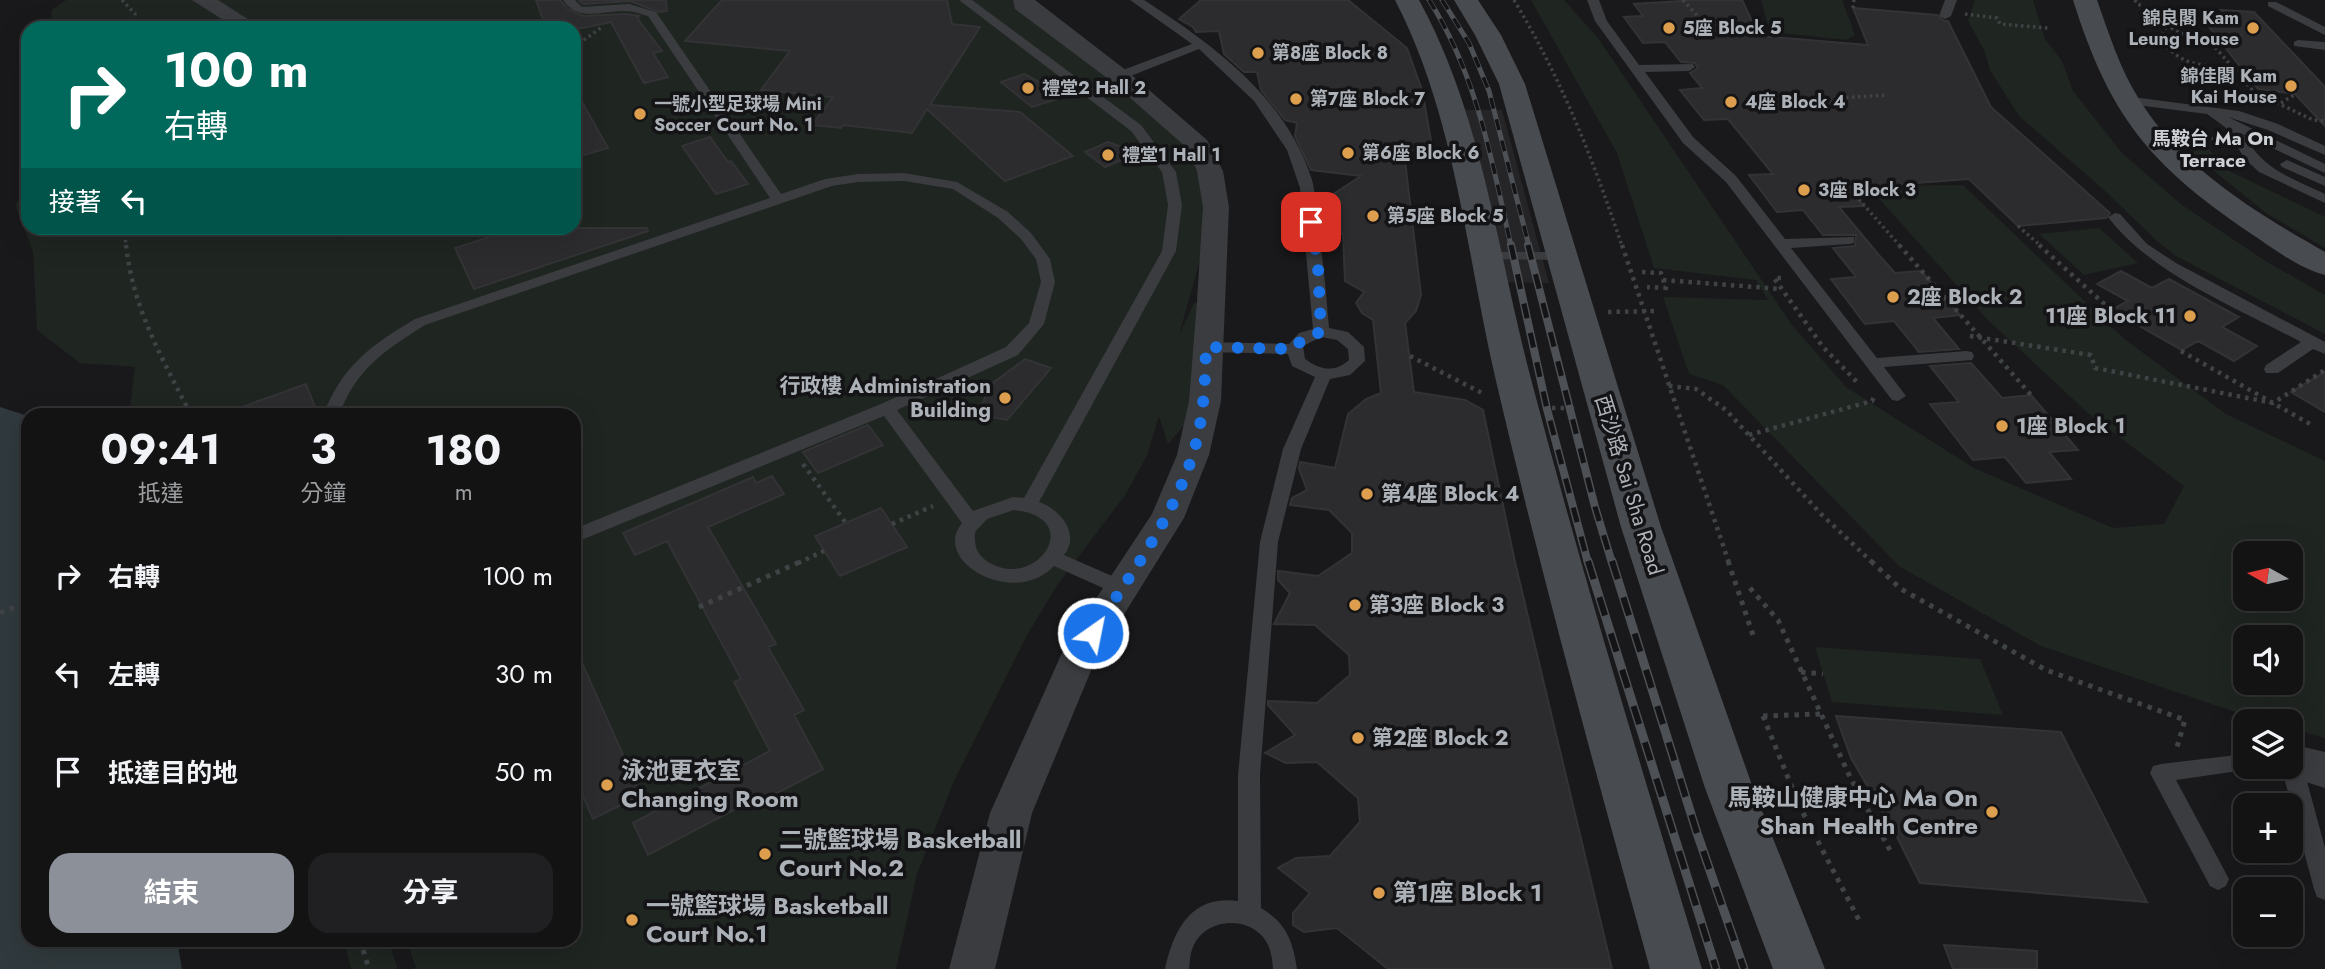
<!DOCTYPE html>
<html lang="zh-TW">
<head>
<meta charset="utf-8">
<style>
  :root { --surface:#131314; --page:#202022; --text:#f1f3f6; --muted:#9d9ea0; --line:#323234; --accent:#8c9099 }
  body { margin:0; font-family:Jost,"Noto Sans TC",sans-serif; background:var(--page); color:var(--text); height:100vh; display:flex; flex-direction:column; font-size:26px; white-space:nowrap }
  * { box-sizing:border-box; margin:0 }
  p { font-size:23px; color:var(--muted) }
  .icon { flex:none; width:38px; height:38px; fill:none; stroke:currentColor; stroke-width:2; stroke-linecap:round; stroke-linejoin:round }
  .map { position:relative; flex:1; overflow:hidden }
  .side { position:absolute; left:21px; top:408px; width:560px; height:539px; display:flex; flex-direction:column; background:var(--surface); border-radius:21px; box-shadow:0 7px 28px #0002,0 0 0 2px var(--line) }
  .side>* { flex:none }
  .hud { position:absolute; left:21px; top:21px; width:560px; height:214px; border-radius:21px; box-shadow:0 7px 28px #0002,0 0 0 2px var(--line); background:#00695c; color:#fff; overflow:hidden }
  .needle { width:46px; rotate:278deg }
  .buttons { position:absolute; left:2233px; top:541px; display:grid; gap:14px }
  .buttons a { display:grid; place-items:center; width:70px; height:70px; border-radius:14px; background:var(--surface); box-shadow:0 7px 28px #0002,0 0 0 2px var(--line); font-size:35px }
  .pin { position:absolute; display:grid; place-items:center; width:60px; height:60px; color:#fff; margin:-30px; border-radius:14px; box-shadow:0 4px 10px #0006 }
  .me { position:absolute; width:77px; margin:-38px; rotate:33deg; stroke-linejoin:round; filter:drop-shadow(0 0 5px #0008) }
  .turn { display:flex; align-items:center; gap:24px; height:147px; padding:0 28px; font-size:32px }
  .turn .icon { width:91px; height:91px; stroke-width:2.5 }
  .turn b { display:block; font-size:49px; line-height:60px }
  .then { display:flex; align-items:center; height:66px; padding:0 28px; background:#0003; gap:14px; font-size:26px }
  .eta { display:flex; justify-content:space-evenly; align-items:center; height:119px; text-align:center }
  .eta b { font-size:42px; font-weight:700; line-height:49px }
  .action { display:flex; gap:14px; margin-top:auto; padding:14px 28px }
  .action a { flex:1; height:80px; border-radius:21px; background:var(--accent); color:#fff; font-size:28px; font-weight:700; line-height:80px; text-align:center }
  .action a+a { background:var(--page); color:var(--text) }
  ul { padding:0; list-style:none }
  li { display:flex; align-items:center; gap:21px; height:98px; padding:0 28px }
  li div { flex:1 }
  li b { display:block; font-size:26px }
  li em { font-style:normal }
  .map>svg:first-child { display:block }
</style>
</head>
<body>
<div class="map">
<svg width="2325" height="969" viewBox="0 0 2325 969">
  <rect width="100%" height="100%" fill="#19191b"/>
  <path fill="#252527" d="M 1461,110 L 1502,110 L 1549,283 L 1500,282 Z"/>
  <path fill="#1f2520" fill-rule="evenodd" d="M 66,0 L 1012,0 L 1184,138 L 1205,188 L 1201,257 L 1179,335 L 1194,303 L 1217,305 L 1217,387 L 1168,444 L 1159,416 L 1147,455 L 1126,494 L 1058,584 L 1027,635 L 954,781 L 917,874 L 896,969 L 412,969 L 416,968 L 406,940 L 574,940 L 574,415 L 129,415 L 135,367 L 80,363 L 37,330 L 33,251 L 15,205 L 28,187 L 28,228 L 337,228 L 339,238 L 367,228 L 574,228 L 574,28 L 54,28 L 51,24 L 52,10 Z
    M 1531,0 L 1564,0 L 1598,38 L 1792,325 L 1846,387 L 1974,468 L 2113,528 L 2164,524 L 2184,486 L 2089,414 L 1987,319 L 1873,192 L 1886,186 L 1963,185 L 2123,338 L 2226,414 L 2325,461 L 2325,738 L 2291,728 L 2291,721 L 2266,721 L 2244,715 L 2041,646 L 1900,567 L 1723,385 L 1689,374 L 1663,297 L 1768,300 L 1756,280 L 1654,268 L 1617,153 ZM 2245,553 L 2291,553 L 2291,598 L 2245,598 ZM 2245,637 L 2291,637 L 2291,682 L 2245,682 Z
    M 1761,0 L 1842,0 L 1855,35 L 1847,40 L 1770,32 Z
    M 1975,0 L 2033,0 L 2045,39 L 2062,61 L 2073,91 L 2122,153 L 2182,205 L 2267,262 L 2325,295 L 2325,334 L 2176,256 L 2158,242 L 2103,189 L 2019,116 L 1990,70 L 1984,50 L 1968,21 Z
    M 2182,131 L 2205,144 L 2225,169 L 2325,217 L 2325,248 L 2266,213 L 2176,140 L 2175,134 Z
    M 2099,228 L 2138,263 L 2084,275 L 2039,234 Z
    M 1815,647 L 1980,659 L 2003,715 L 1832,702 Z
    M 344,940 L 388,940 L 398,969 L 351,969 Z"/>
  <path fill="#30393d" d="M 0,407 L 28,416 L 28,940 L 177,940 L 182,969 L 0,969 Z"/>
  <path fill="#2c2c2e" stroke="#333336" stroke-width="2" d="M 536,0 L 560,0 L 568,9 L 583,16 L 626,14 L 640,16 L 637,17 L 640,22 L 662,51 L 653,53 L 668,77 L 644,83 L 611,22 L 583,28 L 546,28 Z
    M 579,0 L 666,0 L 667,11 L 659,12 L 630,1 L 583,4 Z
    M 722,0 L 947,0 L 952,24 L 980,27 L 930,105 L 1020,112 L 1073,156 L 1005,181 L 927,109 L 912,133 L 843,125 L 841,128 L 812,125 L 833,97 L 761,90 L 790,51 L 685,41 Z
    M 1201,0 L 1348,0 L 1407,48 L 1422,90 L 1432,146 L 1404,152 L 1421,295 L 1416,311 L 1405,323 L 1414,392 L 1465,400 L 1483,410 L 1515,562 L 1612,969 L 1388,969 L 1337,928 L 1304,932 L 1293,925 L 1293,913 L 1310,893 L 1278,868 L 1296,858 L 1330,856 L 1360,822 L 1358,798 L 1317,762 L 1286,763 L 1265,753 L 1295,735 L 1268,705 L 1268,701 L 1317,703 L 1350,675 L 1349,655 L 1315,625 L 1274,624 L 1290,593 L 1278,580 L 1278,571 L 1318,576 L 1352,553 L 1352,533 L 1329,510 L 1290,505 L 1292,498 L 1307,490 L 1299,469 L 1300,462 L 1335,468 L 1348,414 L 1366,399 L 1381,393 L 1373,320 L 1362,313 L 1356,303 L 1364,292 L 1345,281 L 1343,234 L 1327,230 L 1319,211 L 1318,204 L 1361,176 L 1311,170 L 1295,136 L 1297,123 L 1285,120 L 1261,90 L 1257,72 L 1244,72 L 1224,54 L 1219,31 L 1196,32 L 1193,27 L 1179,19 Z
    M 1698,0 L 1742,0 L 1759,36 L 1868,45 L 1853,8 L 1937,15 L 1944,21 L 1948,21 L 1991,107 L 2110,213 L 2106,218 L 2018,226 L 1969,179 L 1848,188 L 1864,206 L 1839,207 L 1878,254 L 1895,273 L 1921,271 L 1960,315 L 1933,318 L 1959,349 L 1919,352 L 1894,321 L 1865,324 L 1831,279 L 1856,277 L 1833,248 L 1855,246 L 1856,235 L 1823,235 L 1803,210 L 1777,212 L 1749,175 L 1773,174 L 1728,119 L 1704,120 L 1680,90 L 1702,88 L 1690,73 L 1698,68 L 1695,63 L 1681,62 L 1665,42 L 1643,43 L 1624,17 L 1643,16 L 1634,4 Z
    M 2221,10 L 2254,12 L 2325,87 L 2325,126 L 2295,94 L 2258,89 L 2202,18 L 2230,20 Z
    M 1024,74 L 1045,85 L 1057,99 L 1032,107 L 1001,82 Z
    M 574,88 L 608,148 L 574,158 Z
    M 710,137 L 728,162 L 731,161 L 748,184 L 716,194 L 682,146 Z
    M 1108,142 L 1138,153 L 1105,167 L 1085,152 Z
    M 517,228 L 647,228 L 648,231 L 474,289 L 455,248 Z
    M 2121,271 L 2152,288 L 2169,279 L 2239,317 L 2222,327 L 2257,346 L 2234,361 L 2198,341 L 2182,350 L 2111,310 L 2128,301 L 2097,284 Z
    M 1025,359 L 1051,368 L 1007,420 L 976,414 L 994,382 Z
    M 1971,363 L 2002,398 L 2031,395 L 2078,450 L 2049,452 L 2071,479 L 2026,483 L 2005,457 L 1973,460 L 1930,404 L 1959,402 L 1930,366 Z
    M 2325,372 L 2325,412 L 2291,392 Z
    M 306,384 L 318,415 L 229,415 L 228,412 Z
    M 868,425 L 883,445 L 818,473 L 803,452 Z
    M 772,476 L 784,494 L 708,527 L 776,644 L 768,647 L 804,710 L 794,715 L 823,769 L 764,800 L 762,795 L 648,855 L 633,823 L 770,751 L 734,682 L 741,679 L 667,541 L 635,555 L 623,533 L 753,477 L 756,483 Z
    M 881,508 L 907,547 L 840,576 L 815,536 Z
    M 574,645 L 641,795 L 593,819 L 574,776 Z
    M 1836,716 L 2061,732 L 2147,902 L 1920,883 L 1897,837 L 1851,758 Z
    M 1944,945 L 2037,951 L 2037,969 L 1953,969 Z"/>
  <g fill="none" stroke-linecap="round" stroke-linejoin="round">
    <path stroke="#404346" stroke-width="3.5" stroke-dasharray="2.5 3.5" stroke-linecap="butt" d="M 122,0 L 135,14 L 134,28
      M 1514,0 C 1562,80 1593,159 1622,246
      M 1683,0 L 1712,32 L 1724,34
      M 2135,0 L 2137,4 L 2158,11 C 2170,33 2183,36 2207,38
      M 1853,8 L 1854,0
      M 1965,14 L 1997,18 L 2000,24 L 2048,28
      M 2166,27 L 2160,38 C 2180,66 2200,66 2232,67
      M 2241,35 L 2236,39 L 2207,38 L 2254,92 L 2313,120 L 2325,121
      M 574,47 L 602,27
      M 1822,99 L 1888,95
      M 2281,103 L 2294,95
      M 2182,134 L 2215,139
      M 1858,188 L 1849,188 L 1900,246
      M 2018,226 L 2041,246
      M 124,228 L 126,246"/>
    <path stroke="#404346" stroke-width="4.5" stroke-dasharray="3.5 5" stroke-linecap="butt" d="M 126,245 C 133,309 162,358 191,415
      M 1622,245 L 1729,563
      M 1899,245 L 2031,395
      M 2039,245 L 2111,310
      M 1642,272 L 1661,273 L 1666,288 L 1647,287
      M 1781,278 L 1774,278 L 1823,347 L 1858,383
      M 1663,280 L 1781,289
      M 1608,312 L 1656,311
      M 1970,336 L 2091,355 L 2095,368 L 2273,403 L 2325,370
      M 2181,351 L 2310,424
      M 1410,356 L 1484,394
      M 1669,386 L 1696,389 L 1726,410 L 1821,514 L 1873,563
      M 1552,408 L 1572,408 L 1571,405
      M 1749,435 L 1872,401 L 1874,397
      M 803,464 L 846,523
      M 892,524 L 933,506
      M 798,563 L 824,551"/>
    <path stroke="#404346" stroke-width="5" stroke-dasharray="4.5 6" stroke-linecap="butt" d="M 1728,561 L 1754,638
      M 1871,561 L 1901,589 L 2046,670 L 2185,720 L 2177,747
      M 1750,588 L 1778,620 L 1850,777 L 1892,854
      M 699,607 L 802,561
      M 0,613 L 28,602
      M 1801,672 L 1823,674
      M 1763,716 L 1800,807 L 1860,922
      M 360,940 L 369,969"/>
    <path fill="#3a3c3f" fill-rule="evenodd" d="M 563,0 L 575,0 L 582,7 L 629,4 L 656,12 L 781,194 L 825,179 L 858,174 L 904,173 L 957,182 L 1008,212 L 1031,233 L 1050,259 L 1055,282 L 1044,324 L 1018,355 L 897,410 L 973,511 L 1013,497 L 1024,498 L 1162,251 L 1168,205 L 1162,172 L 1131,131 L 959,0 L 972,0 L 1141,125 L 1176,172 L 1182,205 L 1176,251 L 1039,502 C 1060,509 1081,534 1064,555 L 1128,583 L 1130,588 L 1128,593 L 1114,593 L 1054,566 C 1015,608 930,562 962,523 L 884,416 L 574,543 L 574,529 L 881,404 L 1006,347 L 1029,323 L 1041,282 L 1036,259 L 1021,239 L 998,218 L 953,189 L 904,181 L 858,182 L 832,186 L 425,325 C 384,351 357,368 339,415 L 323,415 C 343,365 370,346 415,319 L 770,198 L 648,16 C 641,14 633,11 626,11 C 602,10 578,23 563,0 ZM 1014,510 C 1087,518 1036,590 990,563 C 977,555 974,547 975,532 L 987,519 Z
      M 1130,0 L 1144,0 C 1212,44 1287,98 1312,180 C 1315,190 1315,201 1316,212 C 1322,250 1326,289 1329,328 L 1348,332 L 1364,347 L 1365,361 L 1350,375 L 1330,379 L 1301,449 L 1278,542 L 1260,775 L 1261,908 C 1286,923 1293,941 1297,969 L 1273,969 C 1272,957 1271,947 1263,937 C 1245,915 1204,919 1193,947 C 1190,953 1190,962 1189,969 L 1165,969 C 1173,931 1191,894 1238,901 L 1238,775 L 1260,542 L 1283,449 L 1315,377 L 1292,366 L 1288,354 L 1206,352 L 1198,347 L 1206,342 L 1289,344 L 1299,333 L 1313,329 L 1300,188 L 1287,150 L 1254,101 L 1199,49 L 1123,79 L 1115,79 L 1115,73 L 1192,44 ZM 1321,337 L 1337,340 L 1348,349 L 1349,360 C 1335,373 1320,370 1305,359 L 1303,346 Z
      M 1587,0 L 1599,0 L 1607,21 L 1639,65 L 1693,64 L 1695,67 L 1689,71 L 1645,72 L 1693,137 L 1736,176 L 1785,239 L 1854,237 L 1854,243 L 1849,244 L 1791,248 L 1877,358 L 1966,351 L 1972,352 L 1974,356 L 1972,360 L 1884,367 L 1906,396 L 1898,401 L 1892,400 L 1726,182 L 1683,143 L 1595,21 Z
      M 1945,0 L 1957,0 L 1951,16 L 1945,19 L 1939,16 Z
      M 2268,2 L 2276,2 L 2325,27 L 2325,35 L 2268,6 Z
      M 2298,40 L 2325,42 L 2325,50 L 2294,46 L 2294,42 Z
      M 2125,96 L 2239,111 L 2278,124 L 2325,146 L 2325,155 L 2268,130 L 2228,117 L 2325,164 L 2325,173 L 2243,134 C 2264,170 2289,177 2325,194 L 2325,203 L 2259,172 L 2245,159 L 2225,127 L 2207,114 L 2121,103 L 2121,97 Z
      M 2287,160 L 2325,177 L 2325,186 L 2282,167 L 2280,164 Z
      M 2115,213 L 2120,214 L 2147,244 L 2176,263 L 2325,342 L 2325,354 L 2313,349 L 2278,373 L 2266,373 L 2264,369 L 2266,365 L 2301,342 C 2238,308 2151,274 2108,217 Z
      M 1484,252 L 1562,252 L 1569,256 L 1562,260 L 1479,259 L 1479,253 Z
      M 2245,754 L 2245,766 L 2254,766 L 2252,769 L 2176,780 L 2229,879 L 2226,886 L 2218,890 L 2210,886 L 2150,773 L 2153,766 L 2161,764 Z
      M 2291,754 L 2298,757 L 2302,763 L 2325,848 L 2325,900 L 2317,897 L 2314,889 L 2281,766 L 2291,766 Z"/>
    <path fill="#3a3c3f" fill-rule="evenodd" d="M 192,0 L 218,0 L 254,23 L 251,28 L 229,28 L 231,25 Z
      M 1013,0 L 1035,0 L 1127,71 L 1207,140 L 1223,171 L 1229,207 L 1221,401 L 1209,455 L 1184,518 L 1095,661 L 1032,813 L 995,969 L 949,969 L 990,813 L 1066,644 L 1152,514 L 1177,455 L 1189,401 L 1197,301 L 1203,207 L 1197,171 L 1187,148 L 1111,81 L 1015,9 Z
      M 2291,744 L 2325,752 L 2325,788 L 2277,773 L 2274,766 L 2291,766 Z"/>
    <path fill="#484b4f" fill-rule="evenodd" d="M 1395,0 L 1419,0 C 1483,117 1497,251 1531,379 C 1583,577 1643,773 1702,969 L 1650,969 C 1596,774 1542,578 1496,381 C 1466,253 1456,118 1395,0 Z
      M 1454,0 L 1478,0 L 1501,35 L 1525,84 L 1661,527 L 1753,788 L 1825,969 L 1773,969 L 1705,788 L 1621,527 L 1499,84 L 1475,35 Z
      M 2073,0 L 2097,0 C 2109,34 2120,69 2139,99 C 2180,167 2258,214 2325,252 L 2325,275 C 2298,268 2273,248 2250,233 C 2149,164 2110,117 2073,0 Z"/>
    <g stroke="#4d5054" stroke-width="5">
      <path id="rail-far2" d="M 1429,0 C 1477,75 1492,161 1511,246
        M 1442,0 L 1469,43 L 1489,91 L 1529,246"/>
    </g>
    <g stroke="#4d5054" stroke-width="8">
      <path id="rail-far1" d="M 1511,245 L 1547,409 L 1588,563
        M 1528,245 L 1595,507 L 1612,563"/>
    </g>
    <g stroke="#4d5054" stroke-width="9">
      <path id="rail" d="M 1588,561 L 1716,969
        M 1612,561 L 1697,833 L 1744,969"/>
    </g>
    <use href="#rail-far2" stroke="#141416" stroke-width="3.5" stroke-dasharray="11" stroke-linecap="butt"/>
    <use href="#rail-far1" stroke="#141416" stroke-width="5" stroke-dasharray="15" stroke-linecap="butt"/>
    <use href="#rail" stroke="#141416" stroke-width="6" stroke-dasharray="19" stroke-linecap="butt"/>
    <path stroke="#404346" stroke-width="5" stroke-dasharray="4.5 6" stroke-linecap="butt" d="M 1763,716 L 1820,714"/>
  </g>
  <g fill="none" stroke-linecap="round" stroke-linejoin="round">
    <path stroke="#1a73e8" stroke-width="12" stroke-dasharray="0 21.6" d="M 1093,633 C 1129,576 1173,519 1193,454 C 1204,419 1205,383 1206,347 L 1294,349 L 1303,338 L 1321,332 L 1318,266 L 1311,222"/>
  </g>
  <g fill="#dd9e4e" stroke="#141416" stroke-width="2.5">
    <circle cx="1669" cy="28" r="7"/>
    <circle cx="2253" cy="28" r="7"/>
    <circle cx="1258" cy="53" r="7"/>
    <circle cx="2291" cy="86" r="7"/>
    <circle cx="1028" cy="88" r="7"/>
    <circle cx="1296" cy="99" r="7"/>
    <circle cx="1731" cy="102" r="7"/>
    <circle cx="640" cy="114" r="7"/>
    <circle cx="1348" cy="153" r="7"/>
    <circle cx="1108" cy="155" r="7"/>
    <circle cx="1804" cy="190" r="7"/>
    <circle cx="1373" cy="216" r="7"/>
    <circle cx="1893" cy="297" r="7"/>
    <circle cx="2190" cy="316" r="7"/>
    <circle cx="1005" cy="398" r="7"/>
    <circle cx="2002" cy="426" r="7"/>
    <circle cx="1367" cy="494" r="7"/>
    <circle cx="1355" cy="605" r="7"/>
    <circle cx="1358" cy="738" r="7"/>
    <circle cx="607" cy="785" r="7"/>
    <circle cx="1992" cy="812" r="7"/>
    <circle cx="765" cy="854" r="7"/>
    <circle cx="1379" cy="893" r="7"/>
    <circle cx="632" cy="920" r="7"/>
  </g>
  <g text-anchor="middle" stroke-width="7" stroke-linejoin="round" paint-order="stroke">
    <g font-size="18" font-weight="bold" fill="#adb2b9" stroke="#141416" text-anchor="start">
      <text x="2239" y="24" text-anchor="end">錦良閣 Kam<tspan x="2239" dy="21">Leung House</tspan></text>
      <text x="1683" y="34">5座 Block 5</text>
      <text x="1272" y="59">第8座 Block 8</text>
      <text x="2277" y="82" text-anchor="end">錦佳閣 Kam<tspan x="2277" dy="21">Kai House</tspan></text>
      <text x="1042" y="94">禮堂2 Hall 2</text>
      <text x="1310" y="105">第7座 Block 7</text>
      <text x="1745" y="108">4座 Block 4</text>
      <text x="654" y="110">一號小型足球場 Mini<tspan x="654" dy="21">Soccer Court No. 1</tspan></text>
      <text x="1362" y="159">第6座 Block 6</text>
      <text x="1122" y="161">禮堂1 Hall 1</text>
      <text x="1818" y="196">3座 Block 3</text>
      <text x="1387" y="222">第5座 Block 5</text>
    </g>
    <g font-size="19" font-weight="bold" fill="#cdd0d5" stroke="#141416">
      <text x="2213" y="145">馬鞍台 Ma On<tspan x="2213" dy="22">Terrace</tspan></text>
    </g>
    <g font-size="21" font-weight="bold" fill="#adb2b9" stroke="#141416" text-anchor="start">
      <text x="1907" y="304">2座 Block 2</text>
      <text x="2176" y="323" text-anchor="end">11座 Block 11</text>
      <text x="991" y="393" text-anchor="end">行政樓 Administration<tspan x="991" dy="24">Building</tspan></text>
      <text x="2016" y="433">1座 Block 1</text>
      <text x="1381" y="501">第4座 Block 4</text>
      <text x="1369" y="612">第3座 Block 3</text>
      <text x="1372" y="745">第2座 Block 2</text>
    </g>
    <g font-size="21" fill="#adb2b9" stroke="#141416">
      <text transform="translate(1629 485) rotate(73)" y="7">西沙路 Sai Sha Road</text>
    </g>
    <g font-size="24" font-weight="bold" fill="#adb2b9" stroke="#141416" text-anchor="start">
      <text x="621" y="779">泳池更衣室<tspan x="621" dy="28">Changing Room</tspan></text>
      <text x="1978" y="806" text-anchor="end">馬鞍山健康中心 Ma On<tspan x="1978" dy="28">Shan Health Centre</tspan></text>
      <text x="779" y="848">二號籃球場 Basketball<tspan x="779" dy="28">Court No.2</tspan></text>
      <text x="1393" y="901">第1座 Block 1</text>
      <text x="646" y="914">一號籃球場 Basketball<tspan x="646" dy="28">Court No.1</tspan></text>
    </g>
  </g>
</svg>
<div class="buttons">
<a><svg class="needle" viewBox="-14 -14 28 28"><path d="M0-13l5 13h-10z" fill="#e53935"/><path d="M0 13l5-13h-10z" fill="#9d9ea0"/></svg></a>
<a><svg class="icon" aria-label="sound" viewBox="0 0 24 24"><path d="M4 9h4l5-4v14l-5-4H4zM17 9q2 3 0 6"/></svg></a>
<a><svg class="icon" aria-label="layers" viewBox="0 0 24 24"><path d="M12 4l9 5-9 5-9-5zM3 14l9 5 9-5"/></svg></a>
<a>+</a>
<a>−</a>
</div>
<div class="pin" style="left:1311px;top:222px;background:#d93025"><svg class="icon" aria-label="arrive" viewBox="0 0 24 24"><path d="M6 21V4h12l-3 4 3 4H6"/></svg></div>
<svg class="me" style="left:1093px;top:633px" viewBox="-20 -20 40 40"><circle r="17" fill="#1a73e8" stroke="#fff" stroke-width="3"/><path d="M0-11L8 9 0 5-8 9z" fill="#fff"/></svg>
<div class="hud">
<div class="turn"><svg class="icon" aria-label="right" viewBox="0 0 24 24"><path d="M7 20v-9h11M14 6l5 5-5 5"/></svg><div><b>100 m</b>右轉</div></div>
<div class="then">接著<svg class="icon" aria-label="left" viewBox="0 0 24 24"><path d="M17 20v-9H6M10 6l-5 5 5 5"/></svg></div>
</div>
<section class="side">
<div class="eta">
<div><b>09:41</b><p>抵達</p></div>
<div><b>3</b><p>分鐘</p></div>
<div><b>180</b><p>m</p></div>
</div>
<ul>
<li><svg class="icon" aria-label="right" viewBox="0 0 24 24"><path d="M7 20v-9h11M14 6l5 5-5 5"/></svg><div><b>右轉</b></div><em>100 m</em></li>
<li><svg class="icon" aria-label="left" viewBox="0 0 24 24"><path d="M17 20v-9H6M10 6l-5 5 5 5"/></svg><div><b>左轉</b></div><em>30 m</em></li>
<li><svg class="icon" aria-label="arrive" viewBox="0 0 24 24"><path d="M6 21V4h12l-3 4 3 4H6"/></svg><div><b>抵達目的地</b></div><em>50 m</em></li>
</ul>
<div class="action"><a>結束</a><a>分享</a></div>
</section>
</div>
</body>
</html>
